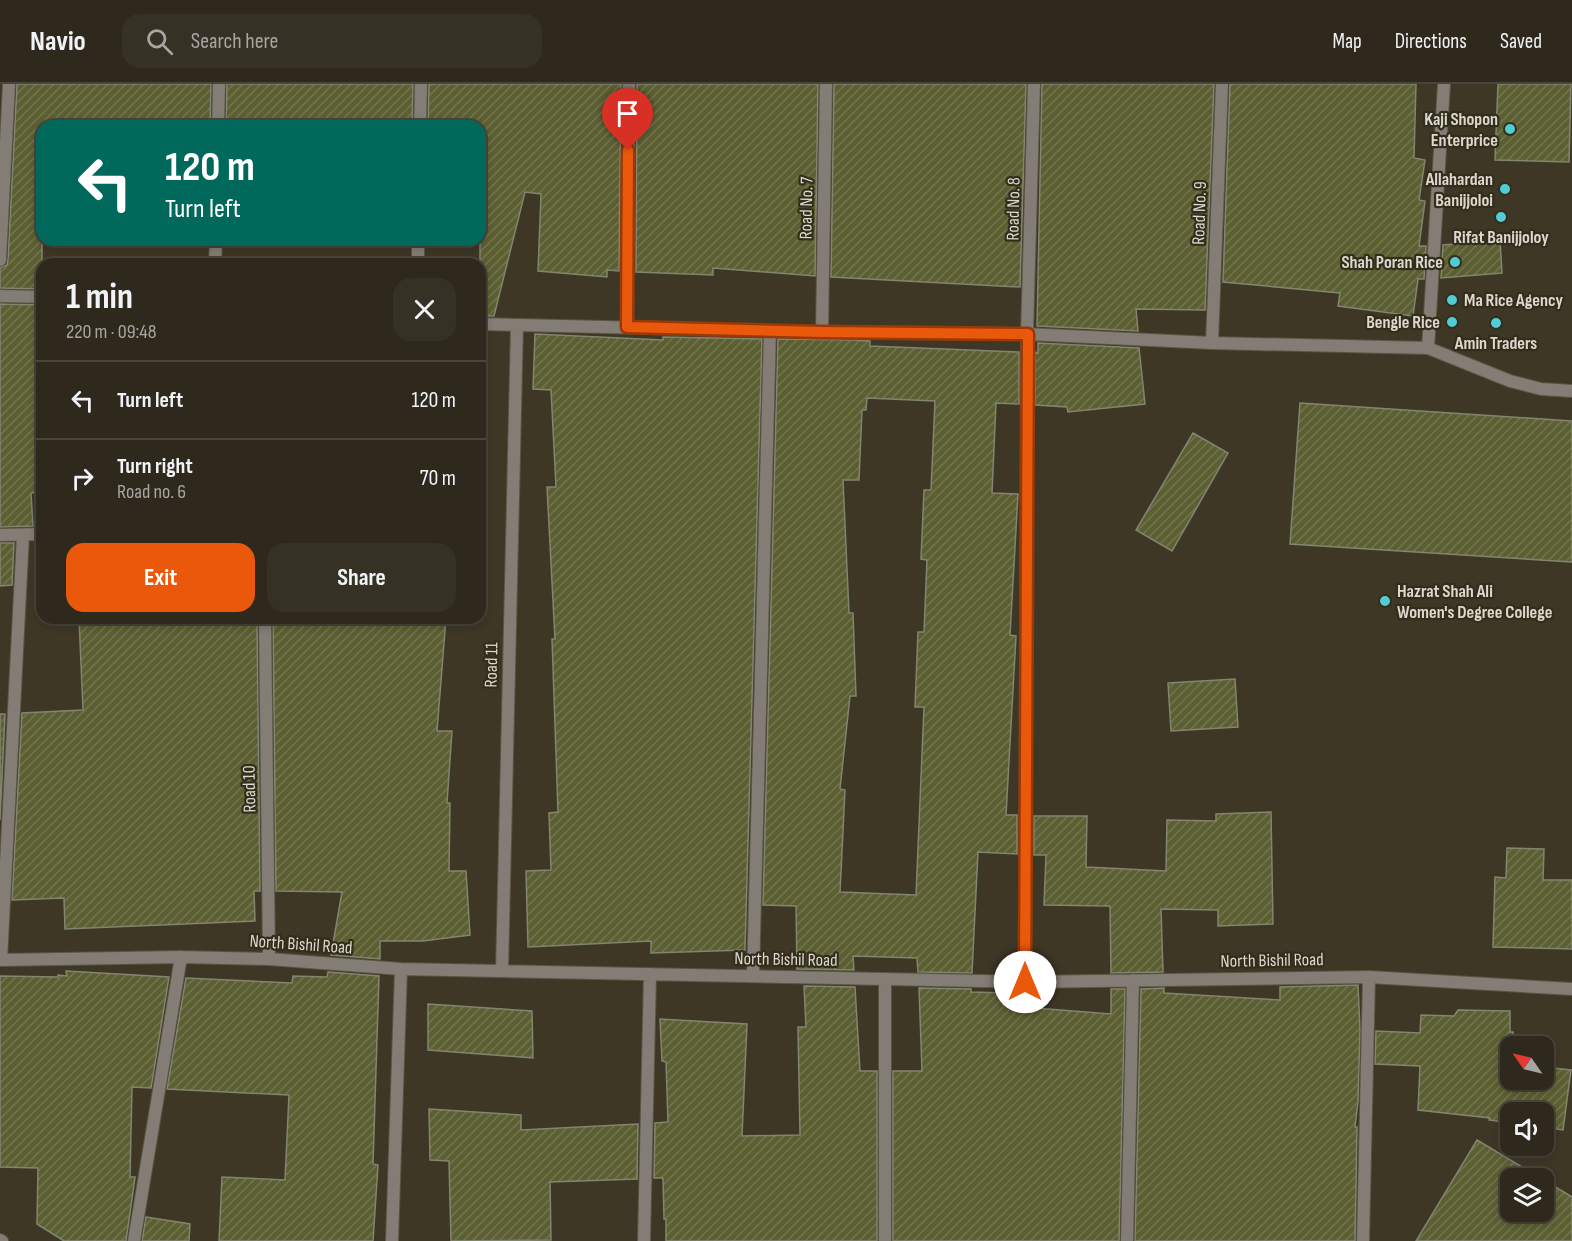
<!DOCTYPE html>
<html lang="en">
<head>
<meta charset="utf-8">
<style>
  :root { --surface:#2e291c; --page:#363125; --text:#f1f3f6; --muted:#a7a6a3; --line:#49453b; --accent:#ea580c }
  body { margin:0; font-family:"Sofia Sans Condensed",sans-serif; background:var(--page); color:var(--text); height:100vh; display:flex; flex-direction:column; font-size:22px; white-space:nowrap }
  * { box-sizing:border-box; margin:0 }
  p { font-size:20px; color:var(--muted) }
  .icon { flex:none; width:33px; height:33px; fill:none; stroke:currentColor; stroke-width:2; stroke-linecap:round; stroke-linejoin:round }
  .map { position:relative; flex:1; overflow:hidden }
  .side { position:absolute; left:36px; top:174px; width:450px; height:366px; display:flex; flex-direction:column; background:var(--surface); border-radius:18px; box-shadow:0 3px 9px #0003,0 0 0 2px var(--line) }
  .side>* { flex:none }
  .banner { position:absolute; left:36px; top:36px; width:450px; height:126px; border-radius:18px; box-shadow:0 3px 9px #0003,0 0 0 2px var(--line); background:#00695c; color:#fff; overflow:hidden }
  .needle { width:39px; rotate:304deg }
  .controls { position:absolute; left:1500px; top:952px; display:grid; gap:12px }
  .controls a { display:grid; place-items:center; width:54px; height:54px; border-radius:12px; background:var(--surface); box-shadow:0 3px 9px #0003,0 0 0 2px var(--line); font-size:30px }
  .pin { position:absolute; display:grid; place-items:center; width:51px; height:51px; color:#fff; margin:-62px -26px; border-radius:50% 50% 50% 0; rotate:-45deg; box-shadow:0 0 6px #0007 }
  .pin .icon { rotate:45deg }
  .me { position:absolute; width:66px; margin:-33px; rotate:0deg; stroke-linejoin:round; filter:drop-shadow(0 0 4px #0008) }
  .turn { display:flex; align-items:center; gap:21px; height:126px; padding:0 30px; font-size:27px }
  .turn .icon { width:78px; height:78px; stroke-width:2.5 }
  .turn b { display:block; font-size:42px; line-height:51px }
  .round { display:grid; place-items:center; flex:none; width:63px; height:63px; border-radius:18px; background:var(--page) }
  .head { display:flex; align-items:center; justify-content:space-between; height:102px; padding:0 30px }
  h1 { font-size:36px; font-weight:700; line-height:45px }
  .button { display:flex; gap:12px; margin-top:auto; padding:12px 30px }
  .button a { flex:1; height:69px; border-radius:18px; background:var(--accent); color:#fff; font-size:24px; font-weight:700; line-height:69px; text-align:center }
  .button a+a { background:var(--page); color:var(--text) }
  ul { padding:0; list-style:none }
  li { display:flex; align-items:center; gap:18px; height:78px; padding:0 30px; border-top:2px solid var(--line) }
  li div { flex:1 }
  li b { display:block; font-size:22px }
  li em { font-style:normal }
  header { display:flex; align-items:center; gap:36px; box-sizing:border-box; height:84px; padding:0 30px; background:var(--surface); border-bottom:2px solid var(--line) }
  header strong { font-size:28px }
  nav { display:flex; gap:33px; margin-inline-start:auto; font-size:21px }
  .search { width:420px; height:54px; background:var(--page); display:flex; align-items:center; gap:15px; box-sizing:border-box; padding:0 21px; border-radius:18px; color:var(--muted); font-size:22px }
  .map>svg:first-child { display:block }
</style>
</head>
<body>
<header>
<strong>Navio</strong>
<div class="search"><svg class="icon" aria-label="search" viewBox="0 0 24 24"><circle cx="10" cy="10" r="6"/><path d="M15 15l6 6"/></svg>Search here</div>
<nav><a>Map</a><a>Directions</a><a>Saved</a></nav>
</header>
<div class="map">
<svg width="1572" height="1157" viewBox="0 0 1572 1157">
  <defs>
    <pattern id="building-hatch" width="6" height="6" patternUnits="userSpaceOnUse" patternTransform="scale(1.5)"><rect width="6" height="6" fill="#5c5f32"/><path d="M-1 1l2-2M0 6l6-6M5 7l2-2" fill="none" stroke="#73754e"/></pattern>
  </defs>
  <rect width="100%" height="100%" fill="#3e3726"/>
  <path fill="url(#building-hatch)" stroke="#828570" stroke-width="1.5" fill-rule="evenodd" d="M 17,0 L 211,0 L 210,42 L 42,42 L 42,205 L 0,204 L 0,184 L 7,181 L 8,176 Z
    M 227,0 L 413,0 L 412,42 L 226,42 Z
    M 429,0 L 621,0 L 619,187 L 607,186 L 607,193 L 538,187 L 541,110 L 525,108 L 494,232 L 480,232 L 480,42 L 428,42 Z
    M 637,0 L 818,0 L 815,192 L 713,184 L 713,191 L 636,188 Z
    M 834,0 L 1026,0 L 1020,203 L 831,193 Z
    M 1042,0 L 1214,0 L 1205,226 L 1136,225 L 1138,247 L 1037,242 Z
    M 1230,0 L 1416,0 L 1414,74 L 1425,76 L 1419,116 L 1425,117 L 1419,162 L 1426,162 L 1424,195 L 1418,195 L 1413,232 L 1338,222 L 1340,209 L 1223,198 Z
    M 1498,0 L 1571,0 L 1569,78 L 1495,76 Z
    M 1500,156 L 1502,189 L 1441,194 L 1443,161 Z
    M 0,220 L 42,221 L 42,408 L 31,409 L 33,442 L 0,443 Z
    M 535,250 L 663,256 L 663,253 L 762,255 L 745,866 L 651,869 L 651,857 L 528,863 L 526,787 L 551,786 L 549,729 L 558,728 L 552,555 L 555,555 L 547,403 L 556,403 L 551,306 L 533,305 Z
    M 778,255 L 852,256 L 870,257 L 870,262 L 1019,268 L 1019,320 L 996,319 L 992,409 L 1018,410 L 1010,551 L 1016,552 L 1006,731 L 1017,731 L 1017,770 L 978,768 L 972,889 L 918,888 L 917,874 L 853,872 L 854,886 L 797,885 L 796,822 L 763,821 ZM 867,314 L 935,317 L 931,406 L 924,406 L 921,475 L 927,476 L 924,548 L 918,548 L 915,623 L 924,623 L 916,811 L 840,808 L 845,706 L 840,705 L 850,612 L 856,612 L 853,529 L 849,529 L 843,396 L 859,396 L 862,326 L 866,326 Z
    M 1038,259 L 1139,264 L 1145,320 L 1068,328 L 1067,323 L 1035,321 L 1035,268 L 1038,269 Z
    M 1300,319 L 1572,337 L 1572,478 L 1290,460 Z
    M 1193,349 L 1228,369 L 1172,467 L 1136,446 Z
    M 0,459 L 14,459 L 12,501 L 0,502 Z
    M 79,534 L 159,534 L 159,540 L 257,535 L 260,807 L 254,807 L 255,837 L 65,845 L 64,814 L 12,816 L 22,629 L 83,626 Z
    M 273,534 L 446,534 L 437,647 L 452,647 L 447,719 L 450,719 L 449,787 L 466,787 L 470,851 L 423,857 L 380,857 L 380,875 L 331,871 L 342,808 L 276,807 Z
    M 1235,595 L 1238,643 L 1171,647 L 1168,599 Z
    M 0,630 L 5,630 L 0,736 Z
    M 1271,728 L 1273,840 L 1218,842 L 1218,826 L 1161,825 L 1163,888 L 1111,889 L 1110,822 L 1044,821 L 1046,771 L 1034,771 L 1034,732 L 1087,732 L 1086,783 L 1166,787 L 1167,736 L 1216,737 L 1216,730 Z
    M 1507,764 L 1544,765 L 1543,796 L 1572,796 L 1572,865 L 1493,863 L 1495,793 L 1506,794 Z
    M 66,887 L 169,893 L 151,1004 L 132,1003 L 130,1093 L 135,1093 L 126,1157 L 64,1157 L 37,1140 L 38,1084 L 0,1083 L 0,892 L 58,893 L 58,891 L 67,892 Z
    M 328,888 L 379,892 L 373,1080 L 378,1081 L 373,1157 L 219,1157 L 222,1093 L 285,1096 L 289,1011 L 167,1005 L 186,894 L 292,899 L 293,892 L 327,893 Z
    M 1358,901 L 1360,946 L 1358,1017 L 1355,1043 L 1357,1043 L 1355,1157 L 1135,1157 L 1141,905 L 1164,904 L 1164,909 L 1280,916 L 1280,903 Z
    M 804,902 L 855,903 L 860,987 L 877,987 L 877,1157 L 666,1157 L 666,1135 L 664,1135 L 663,1094 L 654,1094 L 655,1039 L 668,1038 L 666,978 L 662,977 L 660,935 L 747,940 L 742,1052 L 800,1051 L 798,943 L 806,943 Z
    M 919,904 L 971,905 L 971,908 L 1010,909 L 1011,922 L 1111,930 L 1111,905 L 1125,905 L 1119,1157 L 893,1157 L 893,987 L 922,987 Z
    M 428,920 L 532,927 L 533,974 L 428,966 Z
    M 1458,926 L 1510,927 L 1510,948 L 1513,948 L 1513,963 L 1510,963 L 1510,996 L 1544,996 L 1544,983 L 1571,986 L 1563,1046 L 1544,1043 L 1544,1029 L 1510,1029 L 1510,1039 L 1489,1036 L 1490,1034 L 1418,1026 L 1420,982 L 1375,980 L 1376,947 L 1420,949 L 1421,931 L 1454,932 Z
    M 429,1025 L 521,1031 L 521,1046 L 638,1040 L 637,1095 L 550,1098 L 551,1156 L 451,1157 L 449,1077 L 430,1076 Z
    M 1477,1056 L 1542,1095 L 1510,1095 L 1510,1128 L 1544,1128 L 1544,1096 L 1572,1113 L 1572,1157 L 1416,1157 Z
    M 146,1133 L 190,1140 L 189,1157 L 142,1157 Z"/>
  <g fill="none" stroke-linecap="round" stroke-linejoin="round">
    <g stroke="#5a5444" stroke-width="14">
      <path id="street" d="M 218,42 L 219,0
        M 420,42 L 421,0
        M 0,176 L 9,0
        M 215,180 L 216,156
        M 418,180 L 418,156
        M 0,212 L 42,213
        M 480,240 L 770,247 L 1027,250 L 1212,259 L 1428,264 L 1510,297 L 1541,305 L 1572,307
        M 627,243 L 629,0
        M 822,248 L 826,0
        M 1212,259 L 1222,0
        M 1428,264 L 1444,0
        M 0,451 L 42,450
        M 265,534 L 269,875
        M 0,876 L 181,873 L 269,875 L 401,885 L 1025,898 L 1369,893 L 1572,905
        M 1,876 L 23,451
        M 502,887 L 517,241
        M 753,892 L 770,247
        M 885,895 L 885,1157
        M 1025,898 L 1027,250 L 1034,0
        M 0,1156 L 2,1157
        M 134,1157 L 181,873
        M 392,1157 L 401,885
        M 644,1157 L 650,890
        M 1127,1157 L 1133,896
        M 1363,1157 L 1369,893"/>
    </g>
    <use href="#street" stroke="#847d76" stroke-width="12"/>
  </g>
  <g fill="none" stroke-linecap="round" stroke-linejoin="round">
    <g stroke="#983908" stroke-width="15">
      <path id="route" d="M 628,66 L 627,243 L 822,248 L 1028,250 L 1025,898"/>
    </g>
    <use href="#route" stroke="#ea580c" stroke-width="10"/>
  </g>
  <g fill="#51ccd4" stroke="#332d1c" stroke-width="2">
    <circle cx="1510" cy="45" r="6"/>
    <circle cx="1505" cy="105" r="6"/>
    <circle cx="1501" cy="133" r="6"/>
    <circle cx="1455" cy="178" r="6"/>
    <circle cx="1452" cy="216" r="6"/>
    <circle cx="1452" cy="238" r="6"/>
    <circle cx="1496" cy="239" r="6"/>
    <circle cx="1385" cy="517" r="6"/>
  </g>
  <g text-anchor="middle" stroke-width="4.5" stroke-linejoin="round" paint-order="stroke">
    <g font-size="18" font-weight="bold" fill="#dcd8ce" stroke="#332d1c" text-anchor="end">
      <text x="1498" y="41">Kaji Shopon<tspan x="1498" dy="21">Enterprice</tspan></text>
      <text x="1493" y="101">Allahardan<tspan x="1493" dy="21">Banijjoloi</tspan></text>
      <text x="1501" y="159" text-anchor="middle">Rifat Banijjoloy</text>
      <text x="1443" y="184">Shah Poran Rice</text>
      <text x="1464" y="222" text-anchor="start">Ma Rice Agency</text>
      <text x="1440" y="244">Bengle Rice</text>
      <text x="1496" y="265" text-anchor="middle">Amin Traders</text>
      <text x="1397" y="513" text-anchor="start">Hazrat Shah Ali<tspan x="1397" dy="21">Women's Degree College</tspan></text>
    </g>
    <g font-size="18" fill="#dcd8ce" stroke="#332d1c">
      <text transform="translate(806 124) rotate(-89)" y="6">Road No. 7</text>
      <text transform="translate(1013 125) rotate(-89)" y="6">Road No. 8</text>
      <text transform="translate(1199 129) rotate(-88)" y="6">Road No. 9</text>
      <text transform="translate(491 581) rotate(-89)" y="6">Road 11</text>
      <text transform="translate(249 705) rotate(-91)" y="6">Road 10</text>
      <text transform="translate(301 860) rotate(4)" y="6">North Bishil Road</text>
      <text transform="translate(786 875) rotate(1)" y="6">North Bishil Road</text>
      <text transform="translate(1272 876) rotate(-1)" y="6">North Bishil Road</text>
    </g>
  </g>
</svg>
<div class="controls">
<a><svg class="needle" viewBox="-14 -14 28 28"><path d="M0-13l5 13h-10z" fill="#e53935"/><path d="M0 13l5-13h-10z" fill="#a7a6a3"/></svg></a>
<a><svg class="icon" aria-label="sound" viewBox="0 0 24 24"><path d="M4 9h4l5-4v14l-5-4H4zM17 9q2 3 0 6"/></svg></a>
<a><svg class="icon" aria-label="layers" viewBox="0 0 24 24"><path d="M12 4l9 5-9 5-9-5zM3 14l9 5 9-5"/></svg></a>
</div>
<div class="pin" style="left:628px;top:66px;background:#d93025"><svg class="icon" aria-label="arrive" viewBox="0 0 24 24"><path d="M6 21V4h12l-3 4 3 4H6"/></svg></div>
<svg class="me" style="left:1025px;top:898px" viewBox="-20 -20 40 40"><circle r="19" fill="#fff"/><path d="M0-13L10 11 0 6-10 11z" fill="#ea580c"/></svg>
<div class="banner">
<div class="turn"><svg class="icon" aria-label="left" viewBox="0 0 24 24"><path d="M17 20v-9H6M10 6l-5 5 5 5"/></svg><div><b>120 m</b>Turn left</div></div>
</div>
<section class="side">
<div class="head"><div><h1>1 min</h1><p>220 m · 09:48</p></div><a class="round"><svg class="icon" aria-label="close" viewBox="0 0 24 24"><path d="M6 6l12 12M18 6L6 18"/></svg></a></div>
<ul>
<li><svg class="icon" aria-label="left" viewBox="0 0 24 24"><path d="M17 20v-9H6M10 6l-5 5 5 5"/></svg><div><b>Turn left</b></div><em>120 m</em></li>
<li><svg class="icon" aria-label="right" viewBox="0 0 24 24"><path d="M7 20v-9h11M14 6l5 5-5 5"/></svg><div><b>Turn right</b><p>Road no. 6</p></div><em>70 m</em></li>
</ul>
<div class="button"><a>Exit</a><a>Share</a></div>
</section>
</div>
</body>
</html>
